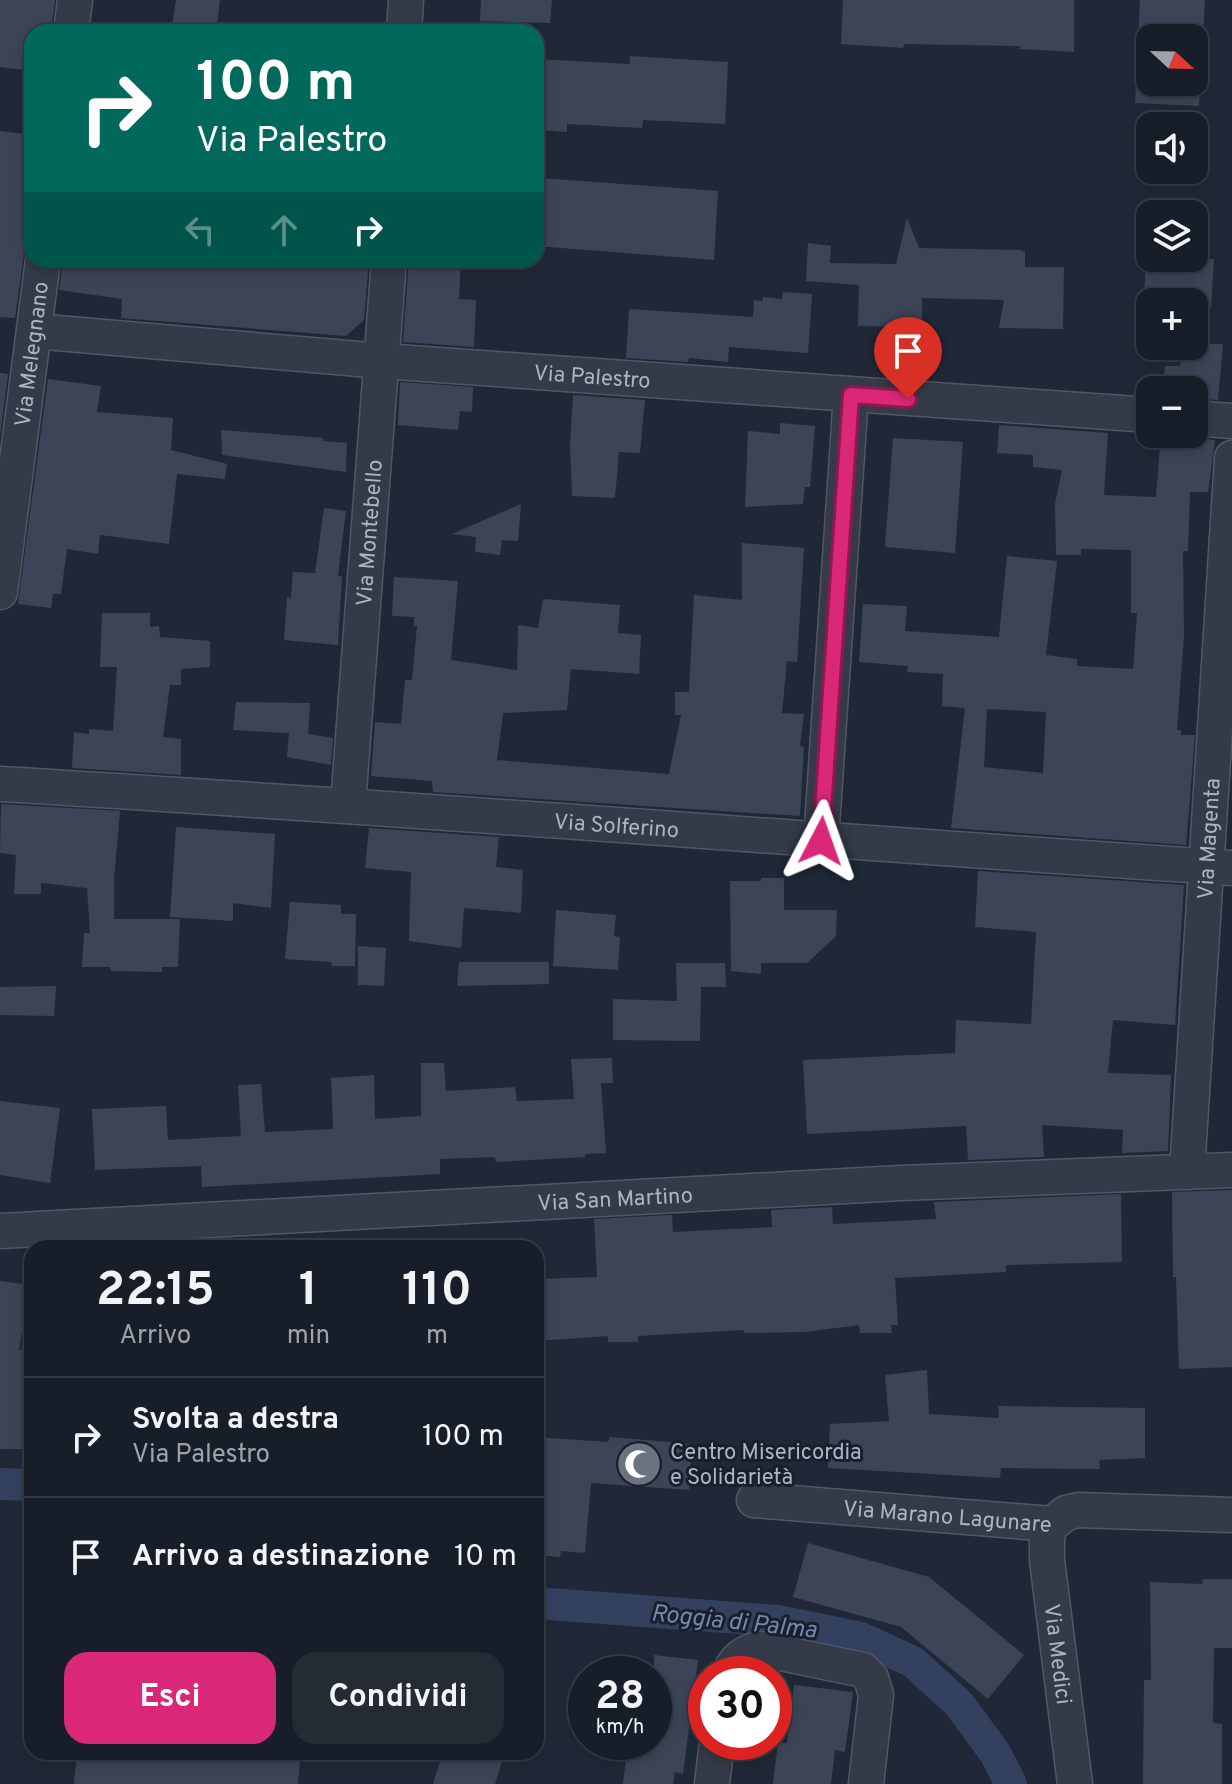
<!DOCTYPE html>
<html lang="it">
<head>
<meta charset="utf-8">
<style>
  :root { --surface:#181e29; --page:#252b35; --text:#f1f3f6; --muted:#9fa2a8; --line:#363c46; --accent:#db2777 }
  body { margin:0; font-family:Overpass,sans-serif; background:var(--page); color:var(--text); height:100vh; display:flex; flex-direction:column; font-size:30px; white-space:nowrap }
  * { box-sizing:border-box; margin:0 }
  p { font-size:26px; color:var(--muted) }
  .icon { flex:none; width:44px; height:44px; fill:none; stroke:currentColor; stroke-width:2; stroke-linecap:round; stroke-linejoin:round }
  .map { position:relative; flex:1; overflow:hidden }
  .panel { position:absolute; left:24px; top:1240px; width:520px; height:520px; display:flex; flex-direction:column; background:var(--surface); border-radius:24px; box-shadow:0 4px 12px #0003,0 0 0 2px var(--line) }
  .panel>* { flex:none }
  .hud { position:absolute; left:24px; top:24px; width:520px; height:244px; border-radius:24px; box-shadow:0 4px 12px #0003,0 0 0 2px var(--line); background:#00695c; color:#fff; overflow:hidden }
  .needle { width:52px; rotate:112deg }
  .controls { position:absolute; left:1136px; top:24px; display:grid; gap:16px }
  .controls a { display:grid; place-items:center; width:72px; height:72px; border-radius:16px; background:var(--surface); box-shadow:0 4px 12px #0003,0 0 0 2px var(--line); font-size:40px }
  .speed { position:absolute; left:568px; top:1656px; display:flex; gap:16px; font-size:40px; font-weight:700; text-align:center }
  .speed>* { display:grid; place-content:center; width:104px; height:104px; border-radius:50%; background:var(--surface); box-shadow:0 4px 12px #0003,0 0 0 2px var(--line); line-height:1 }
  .speed small { font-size:20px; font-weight:400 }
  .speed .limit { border:12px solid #d22; background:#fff; color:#111 }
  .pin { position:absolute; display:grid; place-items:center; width:68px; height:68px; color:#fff; margin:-82px -34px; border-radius:50% 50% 50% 0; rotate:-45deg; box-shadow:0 0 8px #0007 }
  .pin .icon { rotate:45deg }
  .me { position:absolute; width:88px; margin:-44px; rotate:4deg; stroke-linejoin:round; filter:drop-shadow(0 0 6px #0008) }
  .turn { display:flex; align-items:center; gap:28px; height:168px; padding:0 40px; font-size:36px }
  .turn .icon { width:104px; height:104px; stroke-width:2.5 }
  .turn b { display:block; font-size:56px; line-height:68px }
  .lanes { display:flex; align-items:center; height:76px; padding:0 40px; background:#0003; justify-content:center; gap:40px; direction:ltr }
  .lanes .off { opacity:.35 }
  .eta { display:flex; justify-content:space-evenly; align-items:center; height:136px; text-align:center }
  .eta b { font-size:48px; font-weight:700; line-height:56px }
  .primary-button { display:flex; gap:16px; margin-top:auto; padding:16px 40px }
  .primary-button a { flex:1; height:92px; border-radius:24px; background:var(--accent); color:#fff; font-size:32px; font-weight:700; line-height:92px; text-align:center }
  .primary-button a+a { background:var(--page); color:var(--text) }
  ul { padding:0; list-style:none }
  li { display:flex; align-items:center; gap:24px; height:120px; padding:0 40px; border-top:2px solid var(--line) }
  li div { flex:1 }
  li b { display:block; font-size:30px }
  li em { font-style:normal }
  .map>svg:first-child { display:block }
</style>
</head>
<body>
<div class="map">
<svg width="1232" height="1784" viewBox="0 0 1232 1784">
  <rect width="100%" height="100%" fill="#202837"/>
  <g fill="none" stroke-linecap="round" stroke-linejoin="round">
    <path stroke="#33415f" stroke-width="32" d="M 0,1484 L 32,1485
      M 536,1603 L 778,1621 L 861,1638 L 913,1662 L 959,1704 L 995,1753 L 1011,1784"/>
  </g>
  <path fill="#3c4557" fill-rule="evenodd" d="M 0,0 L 55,0 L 51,32 L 32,32 L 32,71 L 0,67 Z
    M 176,0 L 220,0 L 216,32 L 171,32 Z
    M 481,0 L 552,0 L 550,23 L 480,21 Z
    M 843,0 L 1074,0 L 1074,52 L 1019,49 L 1020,46 L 904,44 L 903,48 L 841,44 Z
    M 1140,0 L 1205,0 L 1199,106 L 1135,103 ZM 1150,38 L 1194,38 L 1194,82 L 1150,82 Z
    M 630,56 L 728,62 L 725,124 L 643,120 L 642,128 L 567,124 L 567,132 L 536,130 L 536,59 L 630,64 Z
    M 0,131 L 32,135 L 32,196 L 15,318 L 0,317 Z
    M 540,178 L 718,191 L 714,260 L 536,246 L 536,180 Z
    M 907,218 L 919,248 L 1020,250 L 1025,252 L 1025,267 L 1064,267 L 1063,329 L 999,328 L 1004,300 L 922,298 L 922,327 L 858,326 L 859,285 L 806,281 L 808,243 L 831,246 L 830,263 L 896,264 Z
    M 1147,232 L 1150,232 L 1150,258 L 1194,258 L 1194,235 L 1210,236 L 1210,259 L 1214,259 L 1211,308 L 1194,307 L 1194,302 L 1144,303 Z
    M 63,260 L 369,260 L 364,320 L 346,336 L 121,318 L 122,299 L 59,290 Z
    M 409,260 L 461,260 L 459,299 L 476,300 L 474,347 L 403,342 Z
    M 783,292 L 812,294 L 808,353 L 729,347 L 728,362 L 689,358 L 688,362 L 626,358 L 629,309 L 753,317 L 754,300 L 763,301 L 763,297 L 782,299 Z
    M 1194,344 L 1223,344 L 1218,400 L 1194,398 L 1194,390 L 1163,390 L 1165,366 L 1180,366 L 1182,358 L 1186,358 L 1187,346 L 1194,346 Z
    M 0,373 L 8,374 L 0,436 Z
    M 48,379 L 101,386 L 97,412 L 173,418 L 171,450 L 227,464 L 225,479 L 177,474 L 169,544 L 100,535 L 98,554 L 67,549 L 61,594 L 53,594 L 51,608 L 18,604 Z
    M 400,382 L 473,387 L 472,412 L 460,411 L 458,430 L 398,425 Z
    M 573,395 L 645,400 L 640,453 L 619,452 L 615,498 L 572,496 L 570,445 Z
    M 780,423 L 815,426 L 810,487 L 805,487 L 803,504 L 745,507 L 748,431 L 780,434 Z
    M 999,425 L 1108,433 L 1104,495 L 1156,497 L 1161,434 L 1182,434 L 1192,438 L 1215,440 L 1208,492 L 1190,492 L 1188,551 L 1183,551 L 1184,635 L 1177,730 L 1181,730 L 1181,735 L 1195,735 L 1186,845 L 951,828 L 965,708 L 942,706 L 943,674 L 907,672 L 908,666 L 859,662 L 863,604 L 907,606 L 905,631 L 999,637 L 1007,556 L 1057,561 L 1046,655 L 1077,659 L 1077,666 L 1133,669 L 1137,613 L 1131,613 L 1131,550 L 1081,549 L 1081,555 L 1056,555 L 1055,504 L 1062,470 L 1033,467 L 1033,455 L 997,453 ZM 987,709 L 1046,712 L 1043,773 L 984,767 Z
    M 221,430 L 323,438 L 323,441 L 347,443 L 346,472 L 222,455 Z
    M 893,438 L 963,442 L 955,553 L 885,547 Z
    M 521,504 L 518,541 L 502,540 L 500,555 L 475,552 L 476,537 L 452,534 Z
    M 324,508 L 346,511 L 338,576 L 342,576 L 338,645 L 284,640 L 287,597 L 291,598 L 293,572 L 315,573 Z
    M 742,543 L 804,548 L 797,662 L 787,661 L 782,713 L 804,714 L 800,746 L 804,747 L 800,816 L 433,792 L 432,781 L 371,776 L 375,722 L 401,724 L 405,680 L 412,680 L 417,626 L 414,626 L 414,617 L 392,616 L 394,577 L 458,581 L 451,660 L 517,670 L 518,625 L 538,628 L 543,599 L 620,605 L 618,633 L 641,635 L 639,674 L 571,669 L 567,710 L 503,713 L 497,760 L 669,774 L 681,715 L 675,715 L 675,692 L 689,692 L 694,595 L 742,600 Z
    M 102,613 L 150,613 L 150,627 L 159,626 L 160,637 L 210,641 L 210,667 L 181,669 L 181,685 L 170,685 L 163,737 L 181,739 L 181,775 L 72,768 L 74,732 L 89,734 L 89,729 L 113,731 L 117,667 L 100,667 Z
    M 236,702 L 310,703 L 308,734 L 333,738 L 331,765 L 287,757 L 289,733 L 307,734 L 233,730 Z
    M 1,804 L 120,811 L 114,880 L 114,919 L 180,919 L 178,967 L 162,967 L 162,972 L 111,971 L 110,967 L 82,967 L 84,933 L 90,933 L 87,888 L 41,883 L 41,894 L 14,894 L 16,855 L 0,853 Z
    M 176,827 L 275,834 L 271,908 L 233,903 L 233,921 L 170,917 Z
    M 369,828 L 499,837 L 496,867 L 523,870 L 521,913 L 464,908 L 461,948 L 409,941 L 411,872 L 365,868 Z
    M 978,871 L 1184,885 L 1175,1025 L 1113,1020 L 1108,1073 L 1171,1075 L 1168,1151 L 1122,1153 L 1123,1130 L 1042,1125 L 1044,1157 L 968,1160 L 966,1126 L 807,1134 L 803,1060 L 955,1053 L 956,1020 L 1031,1024 L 1036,932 L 975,927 Z
    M 761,878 L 784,878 L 784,910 L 837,910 L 836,936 L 807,963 L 761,963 L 761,974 L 731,971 L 730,881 L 761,881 Z
    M 290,902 L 341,905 L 341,914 L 356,914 L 355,966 L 332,966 L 331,962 L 285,959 Z
    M 556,910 L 616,915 L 614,936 L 620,937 L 618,970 L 553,966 Z
    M 358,946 L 386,948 L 384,986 L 358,985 Z
    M 459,962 L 549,962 L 549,984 L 457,986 Z
    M 676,963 L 725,963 L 726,987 L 701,987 L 700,1041 L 613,1040 L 613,999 L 677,1001 Z
    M 56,986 L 54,1016 L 0,1015 L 0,987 Z
    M 612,1058 L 613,1083 L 601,1083 L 606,1153 L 585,1154 L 585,1157 L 496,1162 L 495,1157 L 440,1159 L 440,1174 L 202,1187 L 201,1166 L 95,1170 L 92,1109 L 166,1106 L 168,1140 L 241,1136 L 238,1085 L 261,1084 L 265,1132 L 333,1129 L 331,1078 L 374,1075 L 375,1119 L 421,1116 L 421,1063 L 444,1063 L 446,1091 L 515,1087 L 517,1101 L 574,1099 L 571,1059 Z
    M 0,1101 L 60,1108 L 50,1183 L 0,1175 Z
    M 1232,1190 L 1232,1367 L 1179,1369 L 1176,1277 L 1173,1277 L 1172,1192 Z
    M 1121,1194 L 1122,1262 L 1006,1265 L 1006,1272 L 895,1278 L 898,1325 L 891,1325 L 892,1333 L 860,1333 L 859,1325 L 805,1332 L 744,1333 L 744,1330 L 638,1336 L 638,1342 L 608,1342 L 608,1336 L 536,1341 L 536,1279 L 597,1277 L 594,1219 L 672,1215 L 673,1232 L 772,1227 L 771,1210 L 832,1207 L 833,1224 L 936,1219 L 934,1202 Z
    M 0,1281 L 29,1285 L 19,1350 L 32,1349 L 31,1449 L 0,1449 Z
    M 927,1370 L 929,1414 L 999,1418 L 998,1406 L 1145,1408 L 1145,1458 L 1099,1460 L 1100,1469 L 1001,1468 L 1000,1478 L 828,1468 L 830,1424 L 889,1421 L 885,1375 Z
    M 536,1437 L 608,1442 L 610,1437 L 692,1444 L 689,1490 L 591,1483 L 585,1553 L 561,1551 L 560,1557 L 536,1555 Z
    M 808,1543 L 929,1577 L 1024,1655 L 988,1699 L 901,1627 L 793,1597 Z
    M 1203,1579 L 1232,1579 L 1232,1648 L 1214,1648 L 1213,1723 L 1222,1724 L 1222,1784 L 1143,1784 L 1144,1680 L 1151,1680 L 1150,1582 L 1202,1584 Z
    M 654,1655 L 698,1660 L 683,1774 L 675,1772 L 673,1784 L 623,1784 L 628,1742 L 654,1742 Z
    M 794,1685 L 853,1692 L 845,1752 L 835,1750 L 831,1784 L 773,1784 L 778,1742 L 787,1743 Z
    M 77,1752 L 301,1752 L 298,1784 L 74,1784 Z
    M 443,1752 L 505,1752 L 495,1784 L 433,1784 Z"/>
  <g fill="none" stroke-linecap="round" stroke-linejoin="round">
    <g stroke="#515765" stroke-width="37">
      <g id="street">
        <path d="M 71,32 L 75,0"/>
        <path d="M 404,32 L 406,0"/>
        <path id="s1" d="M 34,331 L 382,361 L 1150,415"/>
        <path d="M 1194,418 L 1232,421"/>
        <path id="s2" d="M 0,592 L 43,260"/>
        <path id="s3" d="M 0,784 C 411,808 821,841 1232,868"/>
        <path id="s4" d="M 348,804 L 389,260"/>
        <path d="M 821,841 L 851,395"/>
        <path id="s5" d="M 1187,1172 L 1232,458"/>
        <path id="s6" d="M 0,1231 L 901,1183 L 1232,1170"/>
        <path id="s7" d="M 754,1500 L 1052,1524 L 1066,1513 L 1078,1510 L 1232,1515"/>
        <path id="s8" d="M 1052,1524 L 1047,1534 L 1047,1560 L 1075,1784"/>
        <path d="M 728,1674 C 736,1659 744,1651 761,1649 L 863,1670 L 871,1678 L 876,1695 L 866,1784"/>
        <path d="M 712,1784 L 717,1742"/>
      </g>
    </g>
    <use href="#street" stroke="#343a48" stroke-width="34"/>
  </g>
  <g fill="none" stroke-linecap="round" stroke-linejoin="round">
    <g stroke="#8e194d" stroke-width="20">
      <path id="route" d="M 821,841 L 851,395 L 908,399"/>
    </g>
    <use href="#route" stroke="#db2777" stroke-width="14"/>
  </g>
  <defs>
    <g id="mosque-disc" transform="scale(2.3)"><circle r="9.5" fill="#6b7280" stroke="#191f2c"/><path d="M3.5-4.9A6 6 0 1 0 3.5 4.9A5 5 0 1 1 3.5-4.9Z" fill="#fff"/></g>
  </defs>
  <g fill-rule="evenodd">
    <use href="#mosque-disc" x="639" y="1464"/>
  </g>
  <g text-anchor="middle" stroke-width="6" stroke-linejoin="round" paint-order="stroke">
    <g font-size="22" fill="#aeb4c4" stroke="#191f2c">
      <text dy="8" stroke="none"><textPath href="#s2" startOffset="240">Via Melegnano</textPath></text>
      <text dy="8" stroke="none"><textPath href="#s1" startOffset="560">Via Palestro</textPath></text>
      <text dy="8" stroke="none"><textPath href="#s4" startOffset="272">Via Montebello</textPath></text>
      <text dy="8" stroke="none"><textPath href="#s3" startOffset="618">Via Solferino</textPath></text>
      <text dy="8" stroke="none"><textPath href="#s5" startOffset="334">Via Magenta</textPath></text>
      <text dy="8" stroke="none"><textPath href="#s6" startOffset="616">Via San Martino</textPath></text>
      <text dy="8" stroke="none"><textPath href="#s7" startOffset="194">Via Marano Lagunare</textPath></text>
      <text dy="8" stroke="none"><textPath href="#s8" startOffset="132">Via Medici</textPath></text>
    </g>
    <g font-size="22" fill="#aeb4c4" stroke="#191f2c" text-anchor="start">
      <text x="670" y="1459">Centro Misericordia<tspan x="670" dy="25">e Solidarietà</tspan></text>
    </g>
    <g font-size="24" font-style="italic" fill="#7588ad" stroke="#191f2c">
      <text transform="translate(734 1621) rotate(6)" y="8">Roggia di Palma</text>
    </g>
  </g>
</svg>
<div class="controls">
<a><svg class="needle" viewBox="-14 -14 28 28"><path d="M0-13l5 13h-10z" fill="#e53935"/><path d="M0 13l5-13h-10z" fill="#9fa2a8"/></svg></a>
<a><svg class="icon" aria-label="sound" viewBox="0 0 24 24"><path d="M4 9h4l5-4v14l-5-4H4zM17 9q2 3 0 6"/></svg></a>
<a><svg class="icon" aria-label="layers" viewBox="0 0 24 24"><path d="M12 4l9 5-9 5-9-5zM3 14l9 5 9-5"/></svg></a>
<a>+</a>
<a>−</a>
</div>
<div class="speed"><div>28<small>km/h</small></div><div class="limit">30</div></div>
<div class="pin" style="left:908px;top:399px;background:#d93025"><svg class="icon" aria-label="arrive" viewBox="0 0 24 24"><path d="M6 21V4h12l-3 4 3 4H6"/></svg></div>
<svg class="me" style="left:821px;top:841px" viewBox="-20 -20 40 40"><path d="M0-17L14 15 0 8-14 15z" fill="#db2777" stroke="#fff" stroke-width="4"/></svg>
<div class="hud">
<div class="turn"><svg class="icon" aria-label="right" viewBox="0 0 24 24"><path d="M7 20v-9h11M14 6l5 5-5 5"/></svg><div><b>100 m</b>Via Palestro</div></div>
<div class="lanes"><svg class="icon off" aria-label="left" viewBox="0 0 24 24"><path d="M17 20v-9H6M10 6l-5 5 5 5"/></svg><svg class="icon off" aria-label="ahead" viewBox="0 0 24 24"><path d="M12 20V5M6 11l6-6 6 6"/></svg><svg class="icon" aria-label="right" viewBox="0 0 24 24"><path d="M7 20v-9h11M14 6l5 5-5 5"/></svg></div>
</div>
<section class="panel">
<div class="eta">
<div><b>22:15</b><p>Arrivo</p></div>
<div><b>1</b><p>min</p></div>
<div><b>110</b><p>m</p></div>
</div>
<ul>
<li><svg class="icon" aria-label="right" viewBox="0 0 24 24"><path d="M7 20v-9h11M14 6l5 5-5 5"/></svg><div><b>Svolta a destra</b><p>Via Palestro</p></div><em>100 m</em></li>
<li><svg class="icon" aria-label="arrive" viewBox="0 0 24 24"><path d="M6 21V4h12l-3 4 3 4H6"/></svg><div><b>Arrivo a destinazione</b></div><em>10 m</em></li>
</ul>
<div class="primary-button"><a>Esci</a><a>Condividi</a></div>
</section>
</div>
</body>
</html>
